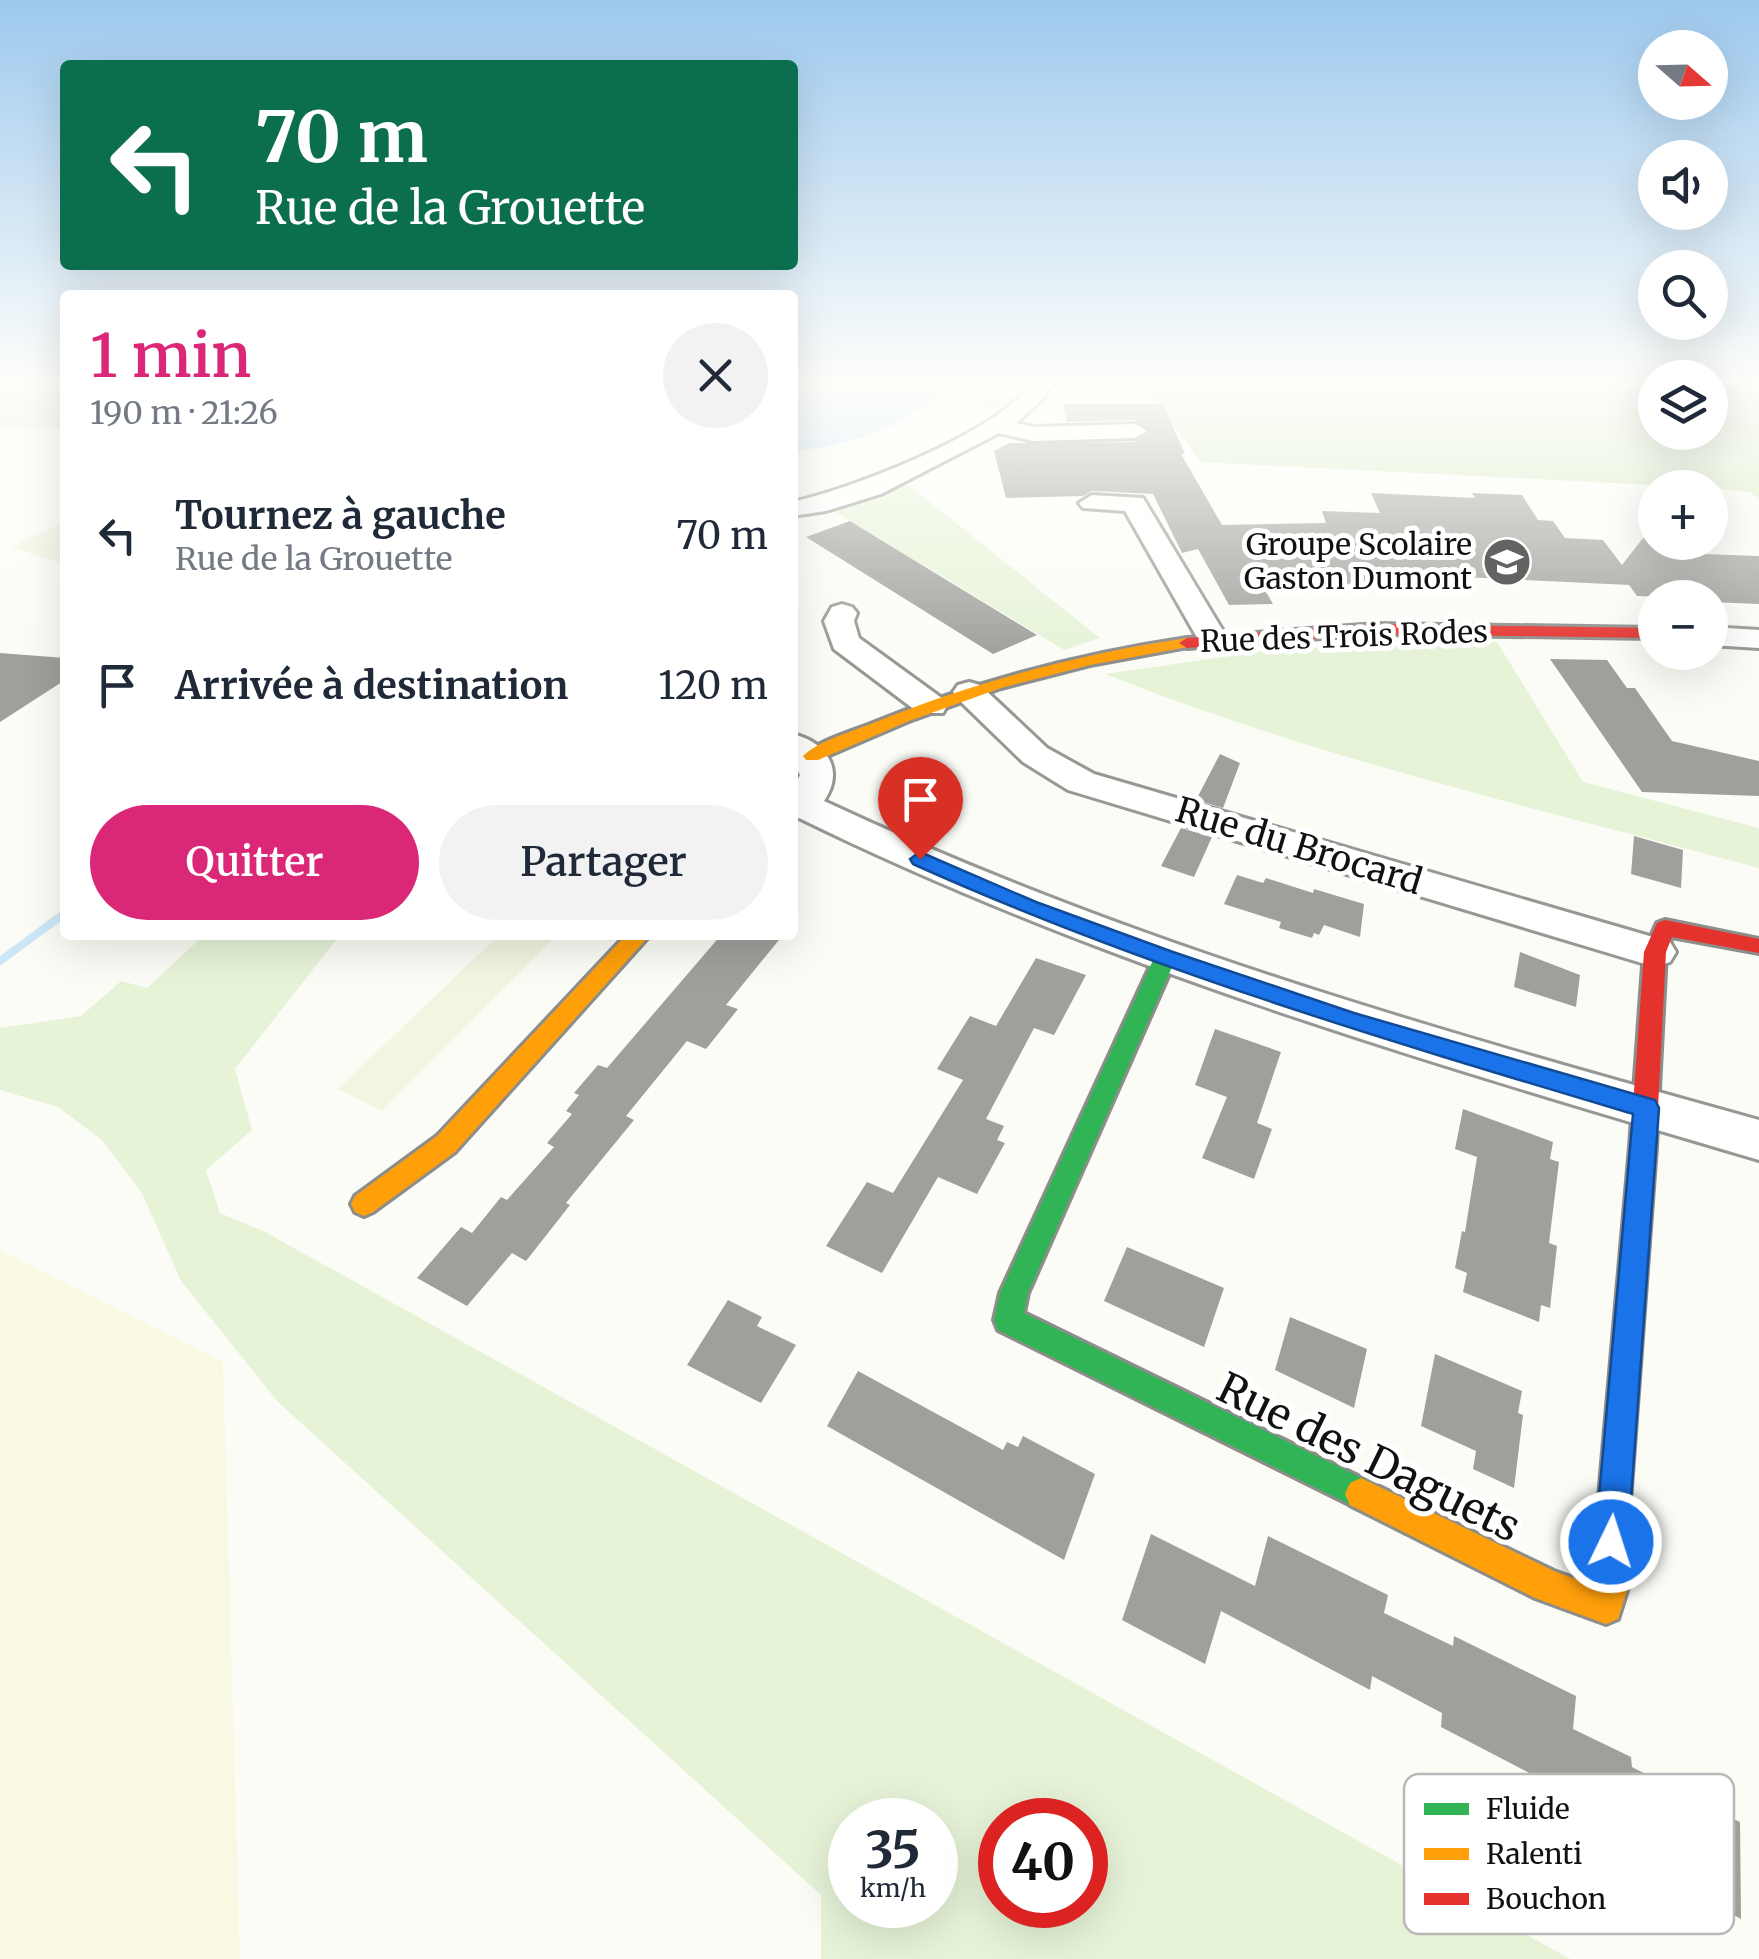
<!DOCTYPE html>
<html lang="fr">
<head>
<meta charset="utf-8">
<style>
  :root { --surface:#fff; --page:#f2f2f3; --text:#1f2937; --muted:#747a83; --accent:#db2777 }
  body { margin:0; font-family:Merriweather,serif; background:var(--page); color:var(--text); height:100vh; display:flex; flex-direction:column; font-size:38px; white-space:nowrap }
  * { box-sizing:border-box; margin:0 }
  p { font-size:32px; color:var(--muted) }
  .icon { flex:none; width:55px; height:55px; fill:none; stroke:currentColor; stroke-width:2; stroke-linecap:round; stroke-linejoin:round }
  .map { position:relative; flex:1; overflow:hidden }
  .sheet { position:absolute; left:60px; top:290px; width:738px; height:650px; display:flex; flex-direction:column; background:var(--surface); border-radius:10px; box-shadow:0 10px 40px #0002 }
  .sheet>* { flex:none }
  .banner { position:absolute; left:60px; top:60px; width:738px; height:210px; border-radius:10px; box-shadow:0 10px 40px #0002; background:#0b6e4f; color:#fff; overflow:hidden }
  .needle { width:65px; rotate:110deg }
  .tools { position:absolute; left:1638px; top:30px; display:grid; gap:20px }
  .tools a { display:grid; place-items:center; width:90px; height:90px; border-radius:50%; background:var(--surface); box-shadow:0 10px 40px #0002; font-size:50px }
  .speed { position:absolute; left:828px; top:1798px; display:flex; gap:20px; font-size:50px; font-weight:700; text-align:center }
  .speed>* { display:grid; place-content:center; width:130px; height:130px; border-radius:50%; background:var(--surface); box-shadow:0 10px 40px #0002; line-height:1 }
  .speed small { font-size:25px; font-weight:400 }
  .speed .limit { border:15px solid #d22; background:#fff; color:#111 }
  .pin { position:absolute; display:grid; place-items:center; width:85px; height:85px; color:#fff; margin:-102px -42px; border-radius:50% 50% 50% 0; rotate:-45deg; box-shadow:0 0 10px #0007 }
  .pin .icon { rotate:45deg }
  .me { position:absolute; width:110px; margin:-55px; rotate:4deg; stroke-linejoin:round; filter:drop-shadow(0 0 8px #0008) }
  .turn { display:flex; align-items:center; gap:35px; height:210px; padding:0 30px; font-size:45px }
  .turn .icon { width:130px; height:130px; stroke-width:2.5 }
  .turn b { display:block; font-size:70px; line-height:85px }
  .round { display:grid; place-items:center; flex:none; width:105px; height:105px; border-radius:52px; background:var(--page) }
  .headline { display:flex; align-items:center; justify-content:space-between; height:170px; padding:0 30px }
  h1 { font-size:60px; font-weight:600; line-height:75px; color:var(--accent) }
  .cta { display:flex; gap:20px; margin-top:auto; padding:20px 30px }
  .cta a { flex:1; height:115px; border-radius:60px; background:var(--accent); color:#fff; font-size:40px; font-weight:600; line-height:115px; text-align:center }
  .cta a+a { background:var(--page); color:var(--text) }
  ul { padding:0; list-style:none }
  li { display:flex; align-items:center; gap:30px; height:150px; padding:0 30px }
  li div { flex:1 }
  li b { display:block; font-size:38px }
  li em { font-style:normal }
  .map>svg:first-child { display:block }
</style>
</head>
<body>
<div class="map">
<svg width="1759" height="1959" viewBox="0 0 1759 1959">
  <rect width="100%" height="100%" fill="#fcfcf7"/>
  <path fill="#f9f8e3" d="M 0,1250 L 223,1362 L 240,1959 L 0,1959 Z"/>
  <path fill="#e6f3d7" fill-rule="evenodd" d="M 959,384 L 1026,384 L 1000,411 L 953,398 Z
    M 906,483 L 1100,638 L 1064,650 L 834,511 Z
    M 1497,642 L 1583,782 L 1759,828 L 1759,868 C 1540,809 1316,758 1105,674 L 1279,649 Z
    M 204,935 L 340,935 L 235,1069 L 252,1130 L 206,1170 L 220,1213 L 265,1232 L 357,1283 L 1570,1959 L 821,1959 L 821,1895 L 278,1402 L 181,1281 L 142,1193 L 102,1140 L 58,1107 L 0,1090 L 0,1028 L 81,1016 L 121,981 L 147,988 ZM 850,1820 L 935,1820 L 935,1905 L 850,1905 ZM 1000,1820 L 1085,1820 L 1085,1905 L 1000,1905 Z"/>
  <path fill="#d7ebc4" d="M 0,384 L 65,384 L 65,428 L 0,429 Z
    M 1655,384 L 1655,432 L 1710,432 L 1710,384 L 1759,384 L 1759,500 L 1751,492 L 1710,488 L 1201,462 L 1144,385 Z"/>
  <path fill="#f0f6e0" d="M 65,522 L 65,564 L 11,547 Z
    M 499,935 L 557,935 L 382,1111 L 338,1089 Z"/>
  <path fill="#cce8f8" d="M 793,384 L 946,384 C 913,427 845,446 793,451 Z"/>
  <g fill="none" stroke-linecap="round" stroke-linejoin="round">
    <path fill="#cce8f8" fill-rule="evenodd" d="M 65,908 L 65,918 L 0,966 L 0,956 Z"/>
  </g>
  <path fill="#a09f9c" d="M 1063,404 L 1163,404 L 1185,454 L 1181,454 L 1222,525 L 1326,523 L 1322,511 L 1380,513 L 1371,493 L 1475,498 L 1472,493 L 1522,495 L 1538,520 L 1553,521 L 1565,538 L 1603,540 L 1622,565 L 1643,538 L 1674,542 L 1702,554 L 1759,556 L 1759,604 L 1710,602 L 1710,598 L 1637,596 L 1629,585 L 1398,574 L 1402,585 L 1264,588 L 1273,604 L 1229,605 L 1198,549 L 1182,553 L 1153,494 L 1092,491 L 1083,496 L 1006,498 L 994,451 L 1009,443 L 1135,442 L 1151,432 L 1135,420 L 1067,422 Z
    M 850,521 L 935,573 L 1037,635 L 993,654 L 806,537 Z
    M 0,653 L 65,658 L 65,680 L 0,722 Z
    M 1550,659 L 1607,660 L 1627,688 L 1635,688 L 1672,741 L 1759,761 L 1759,796 L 1642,792 Z
    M 1220,754 L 1240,763 L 1223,808 L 1196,800 Z
    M 1181,828 L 1212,837 L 1194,877 L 1161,866 Z
    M 1634,836 L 1683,850 L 1681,888 L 1631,874 Z
    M 1237,875 L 1263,883 L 1266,878 L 1313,893 L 1314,889 L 1364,904 L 1360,937 L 1324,925 L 1319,935 L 1314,933 L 1312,938 L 1279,928 L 1281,922 L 1224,904 Z
    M 721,935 L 783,935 L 726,1005 L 738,1009 L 706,1049 L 687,1041 L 626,1116 L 634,1120 L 566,1203 L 570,1205 L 526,1261 L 512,1253 L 467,1306 L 417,1278 L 461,1227 L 472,1233 L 501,1197 L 507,1200 L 554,1147 L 547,1143 L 572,1114 L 566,1111 L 579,1095 L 574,1093 L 598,1065 L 607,1068 Z
    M 1520,952 L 1580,975 L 1576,1007 L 1514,987 Z
    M 1036,958 L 1086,975 L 1054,1035 L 1034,1028 L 986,1119 L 1004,1126 L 997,1140 L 1005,1143 L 977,1194 L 938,1177 L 882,1273 L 826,1246 L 867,1182 L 893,1193 L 963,1080 L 937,1069 L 970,1016 L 996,1026 Z
    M 1215,1029 L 1281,1052 L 1257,1123 L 1272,1129 L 1254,1179 L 1202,1158 L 1227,1097 L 1195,1085 Z
    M 1463,1109 L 1553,1142 L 1550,1159 L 1559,1162 L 1549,1243 L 1557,1246 L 1550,1308 L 1541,1305 L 1539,1322 L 1463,1292 L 1467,1273 L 1455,1268 L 1462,1231 L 1465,1232 L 1477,1157 L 1455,1149 Z
    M 1127,1247 L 1224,1288 L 1204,1347 L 1104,1301 Z
    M 728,1300 L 762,1317 L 757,1326 L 796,1345 L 761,1403 L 687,1365 Z
    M 1290,1317 L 1367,1349 L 1354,1408 L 1275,1370 Z
    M 1435,1354 L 1522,1391 L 1518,1413 L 1523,1415 L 1514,1488 L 1473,1469 L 1476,1451 L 1421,1426 Z
    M 858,1371 L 1003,1450 L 1007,1442 L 1018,1447 L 1023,1436 L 1095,1474 L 1064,1560 L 827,1426 Z
    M 1151,1534 L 1255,1586 L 1268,1536 L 1388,1595 L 1384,1613 L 1453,1646 L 1454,1636 L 1576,1696 L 1573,1729 L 1631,1757 L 1632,1767 L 1740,1822 L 1741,1919 L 1627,1858 L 1629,1825 L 1441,1727 L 1442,1713 L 1372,1676 L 1370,1690 L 1221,1611 L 1205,1664 L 1122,1620 Z"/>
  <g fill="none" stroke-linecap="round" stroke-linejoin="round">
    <g stroke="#979795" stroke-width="6">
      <path id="street" d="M 1031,384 L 1053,384 L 1041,401 L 1016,423 L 1033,427 L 1135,424 L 1147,431 L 1135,438 L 1033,441 L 999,433 L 881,494 L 826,511 L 792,516 L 792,502 C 852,489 997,433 1031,384 Z
        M 1092,495 L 1143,498 L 1229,641 L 1225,648 L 1203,648 L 1125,511 L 1083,508 L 1079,503 Z
        M 842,604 L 852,607 L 857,613 L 854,621 L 859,638 L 943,699 L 947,706 L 943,713 L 919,713 L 834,649 L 824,621 L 832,607 Z
        M 1710,627 L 1759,630 L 1759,648 L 1710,645 Z
        M 969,682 L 980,685 L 1047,748 L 1094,774 L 1670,942 L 1676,952 L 1670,962 L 1655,967 L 1068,790 L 1023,762 L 958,699 L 953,692 L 958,685 Z
        M 792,734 C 827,742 845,770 824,801 C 1130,944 1435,1030 1759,1120 L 1759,1160 C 1430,1063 1108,969 799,818 L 792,819 L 792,791 L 800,775 L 792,759 Z"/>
    </g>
    <g stroke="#8d8d8b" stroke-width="6">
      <path id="fast" d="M 1165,950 L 1176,958 L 1028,1293 L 1024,1313 L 1372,1483 L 1377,1494 L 1372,1505 L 1361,1510 L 998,1330 L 994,1320 L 1000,1293 L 1154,958 Z"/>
    </g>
    <g stroke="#8d8d8b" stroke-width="6">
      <path id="slow" d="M 1187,638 L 1195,643 L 1193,646 L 1090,665 L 1001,688 L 909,721 L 818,760 L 806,760 L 803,756 C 820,740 851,732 873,723 C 974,682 1079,654 1187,638 Z
        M 626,935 L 650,935 L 455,1152 L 373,1212 L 364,1216 L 355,1212 L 351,1204 L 355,1196 L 437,1136 Z
        M 1643,1136 L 1652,1139 L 1656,1147 L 1627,1542 L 1629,1584 L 1618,1619 L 1606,1624 L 1535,1598 L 1350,1505 L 1345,1494 L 1350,1483 L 1361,1478 L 1554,1571 L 1595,1586 L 1595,1542 L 1630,1147 L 1634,1139 Z"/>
    </g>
    <g stroke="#8d8d8b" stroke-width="6">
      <path id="jam" d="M 1376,624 L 1655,628 L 1655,638 L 1376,634 L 1187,648 L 1179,643 L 1187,638 Z
        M 1665,920 L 1759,939 L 1759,953 L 1672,937 L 1666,952 L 1656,1147 L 1652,1155 L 1643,1158 L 1634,1155 L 1630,1147 L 1644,952 L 1657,923 Z"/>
    </g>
    <use href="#street" fill="#fffffe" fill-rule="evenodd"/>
    <use href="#fast" fill="#30b455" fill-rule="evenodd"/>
    <use href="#slow" fill="#ff9f0a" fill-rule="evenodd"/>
    <use href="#jam" fill="#e5322d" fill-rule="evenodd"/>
  </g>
  <linearGradient id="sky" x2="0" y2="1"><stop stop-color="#9dc9ee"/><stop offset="0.58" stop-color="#fefefb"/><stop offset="1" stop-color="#fefefb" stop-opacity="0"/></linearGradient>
  <rect width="1759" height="658" fill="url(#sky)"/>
  <path fill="#1a73e8" stroke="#114b97" stroke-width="2.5" d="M 920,852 L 1036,902 L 1173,952 L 1354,1013 L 1655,1100 L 1659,1108 L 1628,1542 L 1623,1554 L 1611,1559 L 1599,1554 L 1595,1542 L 1633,1114 C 1389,1041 1146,969 913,864 L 910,859 Z"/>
  <defs>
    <g id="school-disc" transform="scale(2.5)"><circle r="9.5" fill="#636362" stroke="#fff"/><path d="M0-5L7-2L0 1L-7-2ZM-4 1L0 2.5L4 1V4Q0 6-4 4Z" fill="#fff"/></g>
  </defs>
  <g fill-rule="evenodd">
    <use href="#school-disc" x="1507" y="562"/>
  </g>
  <g text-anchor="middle" stroke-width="10" stroke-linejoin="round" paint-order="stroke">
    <g font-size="30" fill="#111" stroke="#fff" text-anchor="end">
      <text x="1472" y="555">Groupe Scolaire<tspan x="1472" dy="34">Gaston Dumont</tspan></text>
    </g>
    <g font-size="30" fill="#111" stroke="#fff">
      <text transform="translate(1344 637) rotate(-2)" y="10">Rue des Trois Rodes</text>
    </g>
    <g font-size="35" fill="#111" stroke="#fff">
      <text transform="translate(1299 846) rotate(17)" y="12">Rue du Brocard</text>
    </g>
    <g font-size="42" fill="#111" stroke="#fff">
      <text transform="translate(1369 1457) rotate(26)" y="15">Rue des Daguets</text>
    </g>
  </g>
  <rect x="1404" y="1774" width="330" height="160" rx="15" fill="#fff" stroke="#b8b8b8" stroke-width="2.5"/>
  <rect x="1424" y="1803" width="45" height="12" fill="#30b455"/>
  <rect x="1424" y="1848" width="45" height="12" fill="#ff9f0a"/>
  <rect x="1424" y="1893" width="45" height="12" fill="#e5322d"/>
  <g font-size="28" fill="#111">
    <text x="1486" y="1819">Fluide</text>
    <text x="1486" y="1864">Ralenti</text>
    <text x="1486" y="1909">Bouchon</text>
  </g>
</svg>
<div class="tools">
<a><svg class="needle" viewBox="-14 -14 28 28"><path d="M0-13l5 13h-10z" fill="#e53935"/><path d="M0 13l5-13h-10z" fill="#747a83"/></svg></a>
<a><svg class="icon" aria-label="sound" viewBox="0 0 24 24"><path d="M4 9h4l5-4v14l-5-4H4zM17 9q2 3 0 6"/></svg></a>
<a><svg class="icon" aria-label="search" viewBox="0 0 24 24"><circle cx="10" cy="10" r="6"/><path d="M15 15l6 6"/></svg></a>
<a><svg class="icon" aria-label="layers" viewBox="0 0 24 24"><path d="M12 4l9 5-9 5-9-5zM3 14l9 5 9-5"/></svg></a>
<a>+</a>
<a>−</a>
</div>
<div class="speed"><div>35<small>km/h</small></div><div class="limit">40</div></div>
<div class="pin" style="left:920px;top:859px;background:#d93025"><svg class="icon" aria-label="arrive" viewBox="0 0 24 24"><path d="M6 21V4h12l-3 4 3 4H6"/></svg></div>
<svg class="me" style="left:1611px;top:1542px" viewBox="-20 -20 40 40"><circle r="17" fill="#1a73e8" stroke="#fff" stroke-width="3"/><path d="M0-11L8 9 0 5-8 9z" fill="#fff"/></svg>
<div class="banner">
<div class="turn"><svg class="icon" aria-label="left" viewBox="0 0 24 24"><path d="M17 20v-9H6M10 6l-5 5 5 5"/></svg><div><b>70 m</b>Rue de la Grouette</div></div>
</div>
<section class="sheet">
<div class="headline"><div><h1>1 min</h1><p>190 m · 21:26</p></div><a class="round"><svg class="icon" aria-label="close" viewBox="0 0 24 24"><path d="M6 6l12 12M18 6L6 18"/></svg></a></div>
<ul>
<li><svg class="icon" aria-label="left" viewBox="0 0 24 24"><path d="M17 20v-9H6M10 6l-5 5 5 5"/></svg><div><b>Tournez à gauche</b><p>Rue de la Grouette</p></div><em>70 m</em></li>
<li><svg class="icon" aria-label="arrive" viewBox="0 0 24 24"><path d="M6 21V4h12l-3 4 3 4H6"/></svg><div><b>Arrivée à destination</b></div><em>120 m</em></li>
</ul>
<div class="cta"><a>Quitter</a><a>Partager</a></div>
</section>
</div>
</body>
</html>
